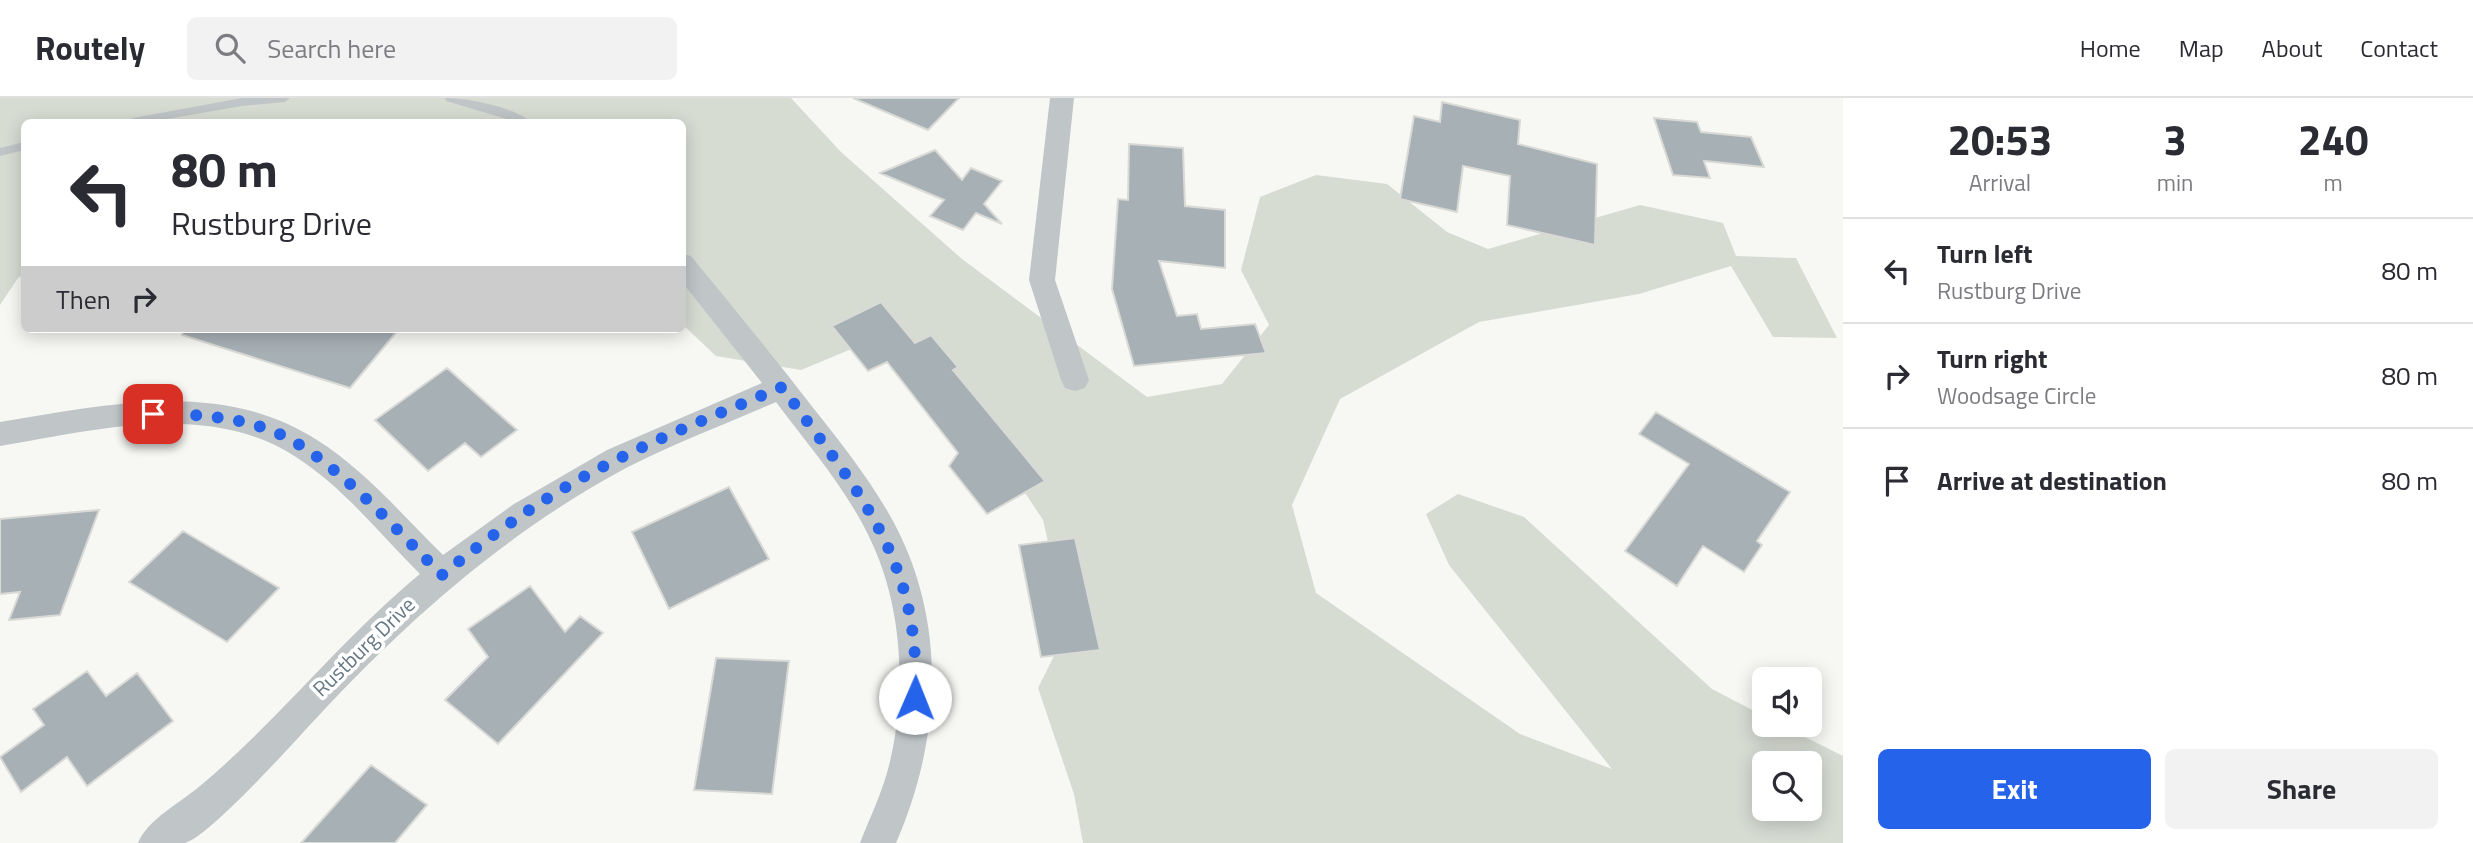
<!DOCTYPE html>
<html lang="en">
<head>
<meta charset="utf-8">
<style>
  :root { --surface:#fff; --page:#f2f2f3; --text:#2b2b33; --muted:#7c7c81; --line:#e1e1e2; --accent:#2563eb }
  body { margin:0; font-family:"Titillium Web",sans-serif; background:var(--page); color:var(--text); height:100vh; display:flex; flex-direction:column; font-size:26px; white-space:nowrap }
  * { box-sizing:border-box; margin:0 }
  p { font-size:23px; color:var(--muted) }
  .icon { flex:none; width:38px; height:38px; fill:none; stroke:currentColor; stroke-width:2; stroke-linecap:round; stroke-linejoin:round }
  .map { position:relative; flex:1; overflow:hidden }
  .details { display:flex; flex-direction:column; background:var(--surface); width:630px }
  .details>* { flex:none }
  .guide { position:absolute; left:21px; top:21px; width:665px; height:214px; border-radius:10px; box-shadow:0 4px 18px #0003; background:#fff; color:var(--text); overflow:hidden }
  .fabs { position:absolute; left:1752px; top:569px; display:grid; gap:14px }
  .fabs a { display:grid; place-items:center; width:70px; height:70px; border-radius:10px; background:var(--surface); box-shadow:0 4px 18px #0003; font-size:35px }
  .pin { position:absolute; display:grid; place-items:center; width:60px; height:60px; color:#fff; margin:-30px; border-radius:14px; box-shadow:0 4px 10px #0006 }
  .me { position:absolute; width:77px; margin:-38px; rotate:1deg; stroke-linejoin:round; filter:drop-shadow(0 0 5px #0008) }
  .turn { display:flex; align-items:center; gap:24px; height:147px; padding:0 35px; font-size:32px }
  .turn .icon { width:91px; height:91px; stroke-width:2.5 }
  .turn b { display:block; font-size:49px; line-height:60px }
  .then { display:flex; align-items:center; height:66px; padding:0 35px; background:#0003; gap:14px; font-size:26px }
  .eta { display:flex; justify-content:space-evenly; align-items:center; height:119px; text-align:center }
  .eta b { font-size:42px; font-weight:700; line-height:49px }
  .primary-button { display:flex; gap:14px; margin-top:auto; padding:14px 35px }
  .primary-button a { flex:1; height:80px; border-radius:10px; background:var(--accent); color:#fff; font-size:28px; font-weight:700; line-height:80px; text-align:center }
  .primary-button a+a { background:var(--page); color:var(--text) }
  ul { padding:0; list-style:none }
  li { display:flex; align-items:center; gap:21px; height:105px; padding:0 35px; border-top:2px solid var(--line) }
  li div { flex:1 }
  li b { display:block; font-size:26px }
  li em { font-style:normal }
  header { display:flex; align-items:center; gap:42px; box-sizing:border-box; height:98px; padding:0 35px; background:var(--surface); border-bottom:2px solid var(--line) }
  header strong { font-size:33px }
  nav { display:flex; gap:38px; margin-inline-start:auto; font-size:24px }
  .search { width:490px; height:63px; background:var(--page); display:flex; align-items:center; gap:18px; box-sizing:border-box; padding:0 24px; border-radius:10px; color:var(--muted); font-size:26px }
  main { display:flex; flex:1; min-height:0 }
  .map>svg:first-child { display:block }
</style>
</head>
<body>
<header>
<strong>Routely</strong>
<div class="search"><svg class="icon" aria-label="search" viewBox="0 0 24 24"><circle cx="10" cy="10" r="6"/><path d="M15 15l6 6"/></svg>Search here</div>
<nav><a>Home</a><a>Map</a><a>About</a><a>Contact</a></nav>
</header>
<main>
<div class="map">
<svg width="1843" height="745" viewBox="0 0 1843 745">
  <rect width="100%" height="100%" fill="#f7f7f4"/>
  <path fill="#d7dcd3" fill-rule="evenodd" d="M 0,0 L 791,0 L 841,54 L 962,161 L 1147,299 L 1222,286 L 1269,227 L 1241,172 L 1260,99 L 1316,77 L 1387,86 L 1447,134 L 1488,151 L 1640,107 L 1723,125 L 1736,158 L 1796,160 L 1837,240 L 1773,239 L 1731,168 L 1639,196 L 1479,224 L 1340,301 L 1292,407 L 1316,495 L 1520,636 L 1612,671 L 1449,467 L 1426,416 L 1458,396 L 1524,419 L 1712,591 L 1764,618 L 1764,626 L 1781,627 L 1843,658 L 1843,745 L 1083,745 L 1074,696 L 1038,590 L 1068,530 L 1043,422 L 959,295 L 873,242 L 801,272 L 716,258 L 683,227 L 682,24 L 24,24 L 24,176 L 18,180 L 0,207 ZM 1764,665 L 1810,665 L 1810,710 L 1764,710 Z"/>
  <path fill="#a7b0b5" stroke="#d9d9d6" stroke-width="2" d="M 853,0 L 959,0 L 928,32 Z
    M 1442,4 L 1520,22 L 1518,46 L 1597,66 L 1595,147 L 1507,127 L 1510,78 L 1463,68 L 1457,114 L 1400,101 L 1414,18 L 1440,24 Z
    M 1654,20 L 1697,24 L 1701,34 L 1751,39 L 1764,69 L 1704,63 L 1710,80 L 1673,77 Z
    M 1129,46 L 1183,50 L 1185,108 L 1225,112 L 1225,170 L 1159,163 L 1177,218 L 1197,216 L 1201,231 L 1255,226 L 1266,255 L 1134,268 L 1112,191 L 1118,101 L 1128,102 Z
    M 935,52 L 962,82 L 971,70 L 1002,83 L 984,106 L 1002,126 L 976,115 L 963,132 L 930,118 L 944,102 L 880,75 Z
    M 881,204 L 915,245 L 931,237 L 958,269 L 953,272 L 1045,383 L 987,416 L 949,368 L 958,355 L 887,264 L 868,273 L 832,228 Z
    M 183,231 L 399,231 L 350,290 L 182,237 Z
    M 447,270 L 517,332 L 481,359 L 465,345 L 428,373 L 375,322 Z
    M 1656,314 L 1790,394 L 1757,443 L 1762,447 L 1744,474 L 1703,448 L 1677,488 L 1625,453 L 1689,366 L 1639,336 Z
    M 729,389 L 769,461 L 669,511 L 632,434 Z
    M 99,412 L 60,517 L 9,522 L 20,494 L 0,496 L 0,421 Z
    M 183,433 L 279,490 L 227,544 L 129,484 Z
    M 1075,440 L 1100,552 L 1041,559 L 1019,447 Z
    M 530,488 L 565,534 L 580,518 L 603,535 L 498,646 L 445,602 L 488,559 L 468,531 Z
    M 716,560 L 789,563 L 772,696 L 694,692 Z
    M 87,573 L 106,598 L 137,575 L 173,623 L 87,688 L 67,659 L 21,694 L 0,659 L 44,627 L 33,611 Z
    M 371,667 L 427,707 L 395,745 L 301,745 Z"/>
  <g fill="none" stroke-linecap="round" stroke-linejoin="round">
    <path fill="#c0c5c8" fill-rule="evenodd" d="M 242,0 L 290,0 L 285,4 L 242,8 L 150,24 L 127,24 L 133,20 Z
      M 445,0 C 467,0 515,9 531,24 L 517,24 L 446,3 Z
      M 24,44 L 24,52 L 0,58 L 0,50 Z"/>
    <path fill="#c0c5c8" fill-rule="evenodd" d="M 1050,0 L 1074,0 L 1055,182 L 1089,282 L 1085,290 L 1075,293 L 1065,290 L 1061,282 L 1029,182 Z
      M 682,156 L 691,158 C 733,209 774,259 814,311 C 842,346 871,383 893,423 C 948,525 941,642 896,745 L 860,745 C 869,722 880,699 887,675 C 907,603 904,514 872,445 C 849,394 809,348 776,304 C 726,326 674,345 626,370 C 503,436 402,527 308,629 C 288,651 208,739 185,745 C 172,745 152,745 138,745 C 148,721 180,705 200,688 C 278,623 341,541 420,476 C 380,436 343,389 296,359 C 209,302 95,332 0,348 L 0,324 C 105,307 221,280 317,342 C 365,372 403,418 443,457 L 514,406 L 607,352 L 762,285 L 682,184 Z"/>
  </g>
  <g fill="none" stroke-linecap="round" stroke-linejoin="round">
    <path stroke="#2563eb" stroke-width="12" stroke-dasharray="0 21.6" d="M 153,316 C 193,316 232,318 270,332 C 328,353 397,433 442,477 C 479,447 518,418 559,393 C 629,351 707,321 782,289 C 857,393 922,461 915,600"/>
  </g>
  <g text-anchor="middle" stroke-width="7" stroke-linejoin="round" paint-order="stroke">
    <g font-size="21" fill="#667985" stroke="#fff">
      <text transform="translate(364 549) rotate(-44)" y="7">Rustburg Drive</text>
    </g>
  </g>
</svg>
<div class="fabs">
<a><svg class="icon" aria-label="sound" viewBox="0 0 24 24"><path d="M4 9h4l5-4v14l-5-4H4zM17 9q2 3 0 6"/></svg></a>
<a><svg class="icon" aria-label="search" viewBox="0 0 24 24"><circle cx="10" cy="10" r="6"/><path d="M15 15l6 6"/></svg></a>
</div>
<div class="pin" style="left:153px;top:316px;background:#d93025"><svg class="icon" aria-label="arrive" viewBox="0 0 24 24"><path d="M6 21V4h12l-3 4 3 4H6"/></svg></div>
<svg class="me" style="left:915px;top:600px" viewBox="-20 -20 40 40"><circle r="19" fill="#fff"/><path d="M0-13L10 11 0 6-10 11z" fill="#2563eb"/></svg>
<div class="guide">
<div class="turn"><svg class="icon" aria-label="left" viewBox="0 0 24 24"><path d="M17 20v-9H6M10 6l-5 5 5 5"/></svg><div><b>80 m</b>Rustburg Drive</div></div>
<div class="then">Then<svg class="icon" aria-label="right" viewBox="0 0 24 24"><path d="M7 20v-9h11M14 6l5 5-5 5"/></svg></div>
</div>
</div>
<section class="details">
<div class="eta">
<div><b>20:53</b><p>Arrival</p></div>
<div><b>3</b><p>min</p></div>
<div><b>240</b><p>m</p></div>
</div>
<ul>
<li><svg class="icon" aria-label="left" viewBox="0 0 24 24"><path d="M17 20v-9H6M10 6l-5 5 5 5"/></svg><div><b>Turn left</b><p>Rustburg Drive</p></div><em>80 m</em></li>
<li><svg class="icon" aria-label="right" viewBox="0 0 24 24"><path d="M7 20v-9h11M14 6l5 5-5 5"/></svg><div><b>Turn right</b><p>Woodsage Circle</p></div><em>80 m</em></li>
<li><svg class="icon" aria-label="arrive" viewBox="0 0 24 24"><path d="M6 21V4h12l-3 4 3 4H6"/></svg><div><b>Arrive at destination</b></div><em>80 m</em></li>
</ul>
<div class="primary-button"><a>Exit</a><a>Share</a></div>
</section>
</main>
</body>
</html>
